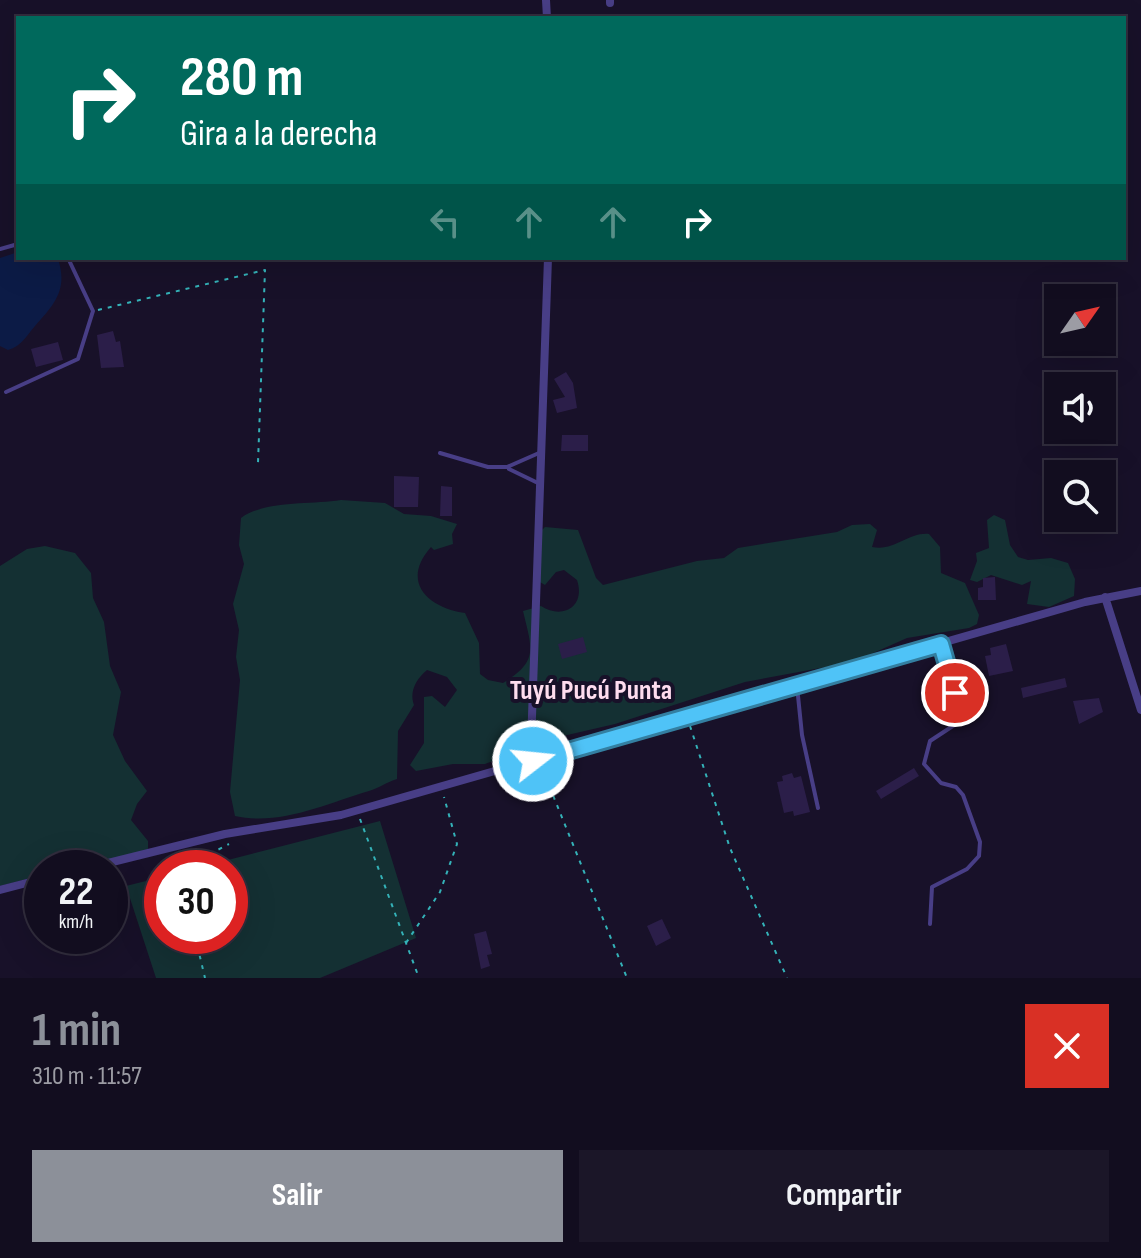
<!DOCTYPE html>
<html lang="es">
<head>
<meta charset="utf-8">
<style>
  :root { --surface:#120d1f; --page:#1b1628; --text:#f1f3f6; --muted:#9c9ca4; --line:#312d3d; --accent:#8c9099 }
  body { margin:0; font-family:"Sofia Sans Condensed",sans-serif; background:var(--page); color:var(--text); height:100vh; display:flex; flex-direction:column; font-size:30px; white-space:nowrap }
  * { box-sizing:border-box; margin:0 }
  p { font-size:26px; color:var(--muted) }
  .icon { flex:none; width:44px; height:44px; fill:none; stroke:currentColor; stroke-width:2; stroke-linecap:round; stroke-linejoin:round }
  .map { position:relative; height:978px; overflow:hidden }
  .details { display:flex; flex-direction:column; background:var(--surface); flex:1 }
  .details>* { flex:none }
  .banner { position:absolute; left:16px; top:16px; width:1110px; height:244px; border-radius:0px; box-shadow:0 8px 32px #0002,0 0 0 2px var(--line); background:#00695c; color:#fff; overflow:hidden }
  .needle { width:52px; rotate:56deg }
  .controls { position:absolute; left:1044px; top:284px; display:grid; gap:16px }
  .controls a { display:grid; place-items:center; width:72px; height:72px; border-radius:0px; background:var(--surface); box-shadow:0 8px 32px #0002,0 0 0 2px var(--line); font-size:40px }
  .speed { position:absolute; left:24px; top:850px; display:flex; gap:16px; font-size:40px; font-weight:700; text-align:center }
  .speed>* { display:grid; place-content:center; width:104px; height:104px; border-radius:50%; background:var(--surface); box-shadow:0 8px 32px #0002,0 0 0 2px var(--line); line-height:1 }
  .speed small { font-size:20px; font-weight:400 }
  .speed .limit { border:12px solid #d22; background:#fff; color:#111 }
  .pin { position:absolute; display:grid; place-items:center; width:68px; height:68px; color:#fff; margin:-34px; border:4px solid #fff; border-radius:50%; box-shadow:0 2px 8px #0007 }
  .me { position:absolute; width:88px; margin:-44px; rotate:74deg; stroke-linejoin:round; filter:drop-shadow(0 0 6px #0008) }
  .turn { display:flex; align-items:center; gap:28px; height:168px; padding:0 32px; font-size:36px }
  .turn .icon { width:104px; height:104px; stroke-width:2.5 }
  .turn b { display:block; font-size:56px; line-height:68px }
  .lanes { display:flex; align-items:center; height:76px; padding:0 32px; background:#0003; justify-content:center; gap:40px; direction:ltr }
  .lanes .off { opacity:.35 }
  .round { display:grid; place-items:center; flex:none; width:84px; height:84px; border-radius:0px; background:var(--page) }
  .summary { display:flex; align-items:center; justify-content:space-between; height:136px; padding:0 32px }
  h1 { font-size:48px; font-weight:700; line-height:60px; color:var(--accent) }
  .cta { display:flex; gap:16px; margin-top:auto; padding:16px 32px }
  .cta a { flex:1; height:92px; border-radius:0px; background:var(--accent); color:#fff; font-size:32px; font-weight:700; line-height:92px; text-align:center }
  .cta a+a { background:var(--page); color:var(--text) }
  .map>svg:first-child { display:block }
</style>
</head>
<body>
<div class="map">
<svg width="1141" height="978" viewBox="0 0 1141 978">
  <rect width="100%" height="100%" fill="#181129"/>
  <path fill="#143033" d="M 341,500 L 385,503 L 404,514 L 431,516 L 457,524 L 452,534 L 453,544 L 434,550 L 431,547 C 400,582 428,608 465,613 L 479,643 L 480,674 L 488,680 L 503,683 C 539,661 532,649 523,611 L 541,606 C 562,620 586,607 577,580 L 564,570 L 556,572 L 545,585 L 538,581 L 539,533 L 545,527 L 578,530 L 596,578 L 603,585 L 697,561 L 724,558 L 738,548 L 837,532 L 852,525 L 870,524 L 877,530 L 872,547 C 894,552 908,532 929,534 L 940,547 L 941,573 L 965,583 L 979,615 L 977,624 L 969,628 L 907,638 L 853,662 L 745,682 L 615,724 L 550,739 L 485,764 L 453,764 L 416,771 L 410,765 L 424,743 L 424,697 L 432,696 L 445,707 L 457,690 L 447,677 L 427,670 C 416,679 409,692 414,705 L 398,731 L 397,779 C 387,782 379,788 369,791 C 325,804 280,826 235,816 L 230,792 L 240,680 L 236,657 L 239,630 L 233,604 L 244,564 L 239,545 L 241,518 C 266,500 309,505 341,500 Z
    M 994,515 L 1005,520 L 1010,545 L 1018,557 L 1028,560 L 1051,558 L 1068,563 L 1075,579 L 1074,596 L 1049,607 L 1027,604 L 1031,581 L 1022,585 L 991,575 L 977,582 L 970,580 L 977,561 L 976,553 L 989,548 L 987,520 Z
    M 45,546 L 75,553 L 91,573 L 93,598 L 104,622 L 110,666 L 121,692 L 113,735 L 125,761 L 147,791 L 137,804 L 131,820 L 148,841 L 148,850 L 89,866 L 42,868 L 42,875 L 0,886 L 0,566 L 27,549 Z
    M 380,821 L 416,938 L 320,978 L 156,978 L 126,886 L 162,877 L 162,936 L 230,936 L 230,868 L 197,868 Z"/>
  <path fill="#0c1b46" d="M 18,252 L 18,258 L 58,259 C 68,289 55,304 35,326 C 26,336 22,346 8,350 L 0,346 L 0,258 Z"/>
  <path fill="#2b1e49" d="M 113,331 L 116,342 L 120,341 L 124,367 L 101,368 L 97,335 Z
    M 58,342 L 63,360 L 36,367 L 31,349 Z
    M 566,372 L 573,383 L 577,408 L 557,413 L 553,400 L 565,397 L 554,379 Z
    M 562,435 L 588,435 L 588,451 L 561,451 Z
    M 394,476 L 419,477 L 418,507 L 394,507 Z
    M 441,486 L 452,487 L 452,516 L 440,516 Z
    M 995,577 L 996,600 L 978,600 L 978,588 L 983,587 L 983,578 Z
    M 583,637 L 587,652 L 562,659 L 558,644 Z
    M 1006,644 L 1013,671 L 989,676 L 985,656 L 991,655 L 990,648 Z
    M 1065,678 L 1067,687 L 1023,698 L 1021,688 Z
    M 1099,698 L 1103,712 L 1079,724 L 1073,701 Z
    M 914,768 L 919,776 L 881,799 L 876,791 Z
    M 792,773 L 794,778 L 801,776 L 810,812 L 794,816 L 793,811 L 784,813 L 777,782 L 783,781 L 782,776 Z
    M 662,919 L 671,938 L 656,946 L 647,926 Z
    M 486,931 L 492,954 L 487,955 L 490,966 L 481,969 L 474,934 Z"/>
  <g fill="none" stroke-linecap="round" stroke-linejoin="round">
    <path stroke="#34b2b8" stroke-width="2" stroke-dasharray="4 6" stroke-linecap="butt" d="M 98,310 L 265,270 L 258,463
      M 690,726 L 730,848 L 787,978
      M 542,768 L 627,978
      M 360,819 L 419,978
      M 183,868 L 229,844
      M 195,936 L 205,978
      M 406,943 L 440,892 L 457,844 L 444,797"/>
    <path stroke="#483e86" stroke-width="4" d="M 0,249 L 18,244
      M 6,392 L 78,359 L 93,311 L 68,258
      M 440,453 L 488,467 L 507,467 L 539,453
      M 509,469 L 540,484
      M 797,686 L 802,735 L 818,808
      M 930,924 L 932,887 L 967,869 L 979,856 L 980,842 L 963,795 L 956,787 L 941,783 L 924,764 L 930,741 L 962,720 L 941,644"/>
    <path stroke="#483e86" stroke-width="8" d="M 546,0 L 547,18
      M 610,0 L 610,3
      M 1105,597 L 1141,710
      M 533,761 L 531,745 L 548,258
      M 88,868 L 225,834 L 341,815 L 1085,602 L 1141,591
      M 0,890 L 42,879"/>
  </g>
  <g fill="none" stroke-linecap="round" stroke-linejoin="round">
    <g stroke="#337fa1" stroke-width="20">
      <path id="route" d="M 533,761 L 941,644 L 955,693"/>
    </g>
    <use href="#route" stroke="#4fc3f7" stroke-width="14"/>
  </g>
  <g text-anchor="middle" stroke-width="8" stroke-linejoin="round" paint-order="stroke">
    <g font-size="28" font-weight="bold" fill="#fedcee" stroke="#181129">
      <text x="591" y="699">Tuyú Pucú Punta</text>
    </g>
  </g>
</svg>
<div class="controls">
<a><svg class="needle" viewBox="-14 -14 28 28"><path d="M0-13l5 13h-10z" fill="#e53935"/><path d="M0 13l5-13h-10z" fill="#9c9ca4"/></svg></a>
<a><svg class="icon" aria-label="sound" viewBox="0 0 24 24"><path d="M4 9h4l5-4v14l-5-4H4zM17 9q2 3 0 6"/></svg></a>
<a><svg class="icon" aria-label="search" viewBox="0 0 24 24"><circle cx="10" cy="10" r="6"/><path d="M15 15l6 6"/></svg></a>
</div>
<div class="speed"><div>22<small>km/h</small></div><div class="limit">30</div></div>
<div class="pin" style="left:955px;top:693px;background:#d93025"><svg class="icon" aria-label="arrive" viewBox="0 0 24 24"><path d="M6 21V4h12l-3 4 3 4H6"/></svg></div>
<svg class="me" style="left:533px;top:761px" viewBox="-20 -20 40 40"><circle r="17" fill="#4fc3f7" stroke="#fff" stroke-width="3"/><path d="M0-11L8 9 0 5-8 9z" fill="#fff"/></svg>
<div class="banner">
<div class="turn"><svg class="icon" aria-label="right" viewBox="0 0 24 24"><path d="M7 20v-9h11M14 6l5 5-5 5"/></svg><div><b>280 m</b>Gira a la derecha</div></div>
<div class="lanes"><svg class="icon off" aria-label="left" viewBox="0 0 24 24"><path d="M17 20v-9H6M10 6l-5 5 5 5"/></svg><svg class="icon off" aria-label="ahead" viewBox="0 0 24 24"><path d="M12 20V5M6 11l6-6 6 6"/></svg><svg class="icon off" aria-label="ahead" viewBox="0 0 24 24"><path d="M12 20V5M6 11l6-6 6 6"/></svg><svg class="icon" aria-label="right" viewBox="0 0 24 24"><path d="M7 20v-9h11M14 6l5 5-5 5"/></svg></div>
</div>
</div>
<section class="details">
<div class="summary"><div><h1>1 min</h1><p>310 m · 11:57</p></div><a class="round" style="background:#d93025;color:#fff"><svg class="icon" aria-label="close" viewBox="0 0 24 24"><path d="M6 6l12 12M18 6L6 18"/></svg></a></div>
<div class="cta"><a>Salir</a><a>Compartir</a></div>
</section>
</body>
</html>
